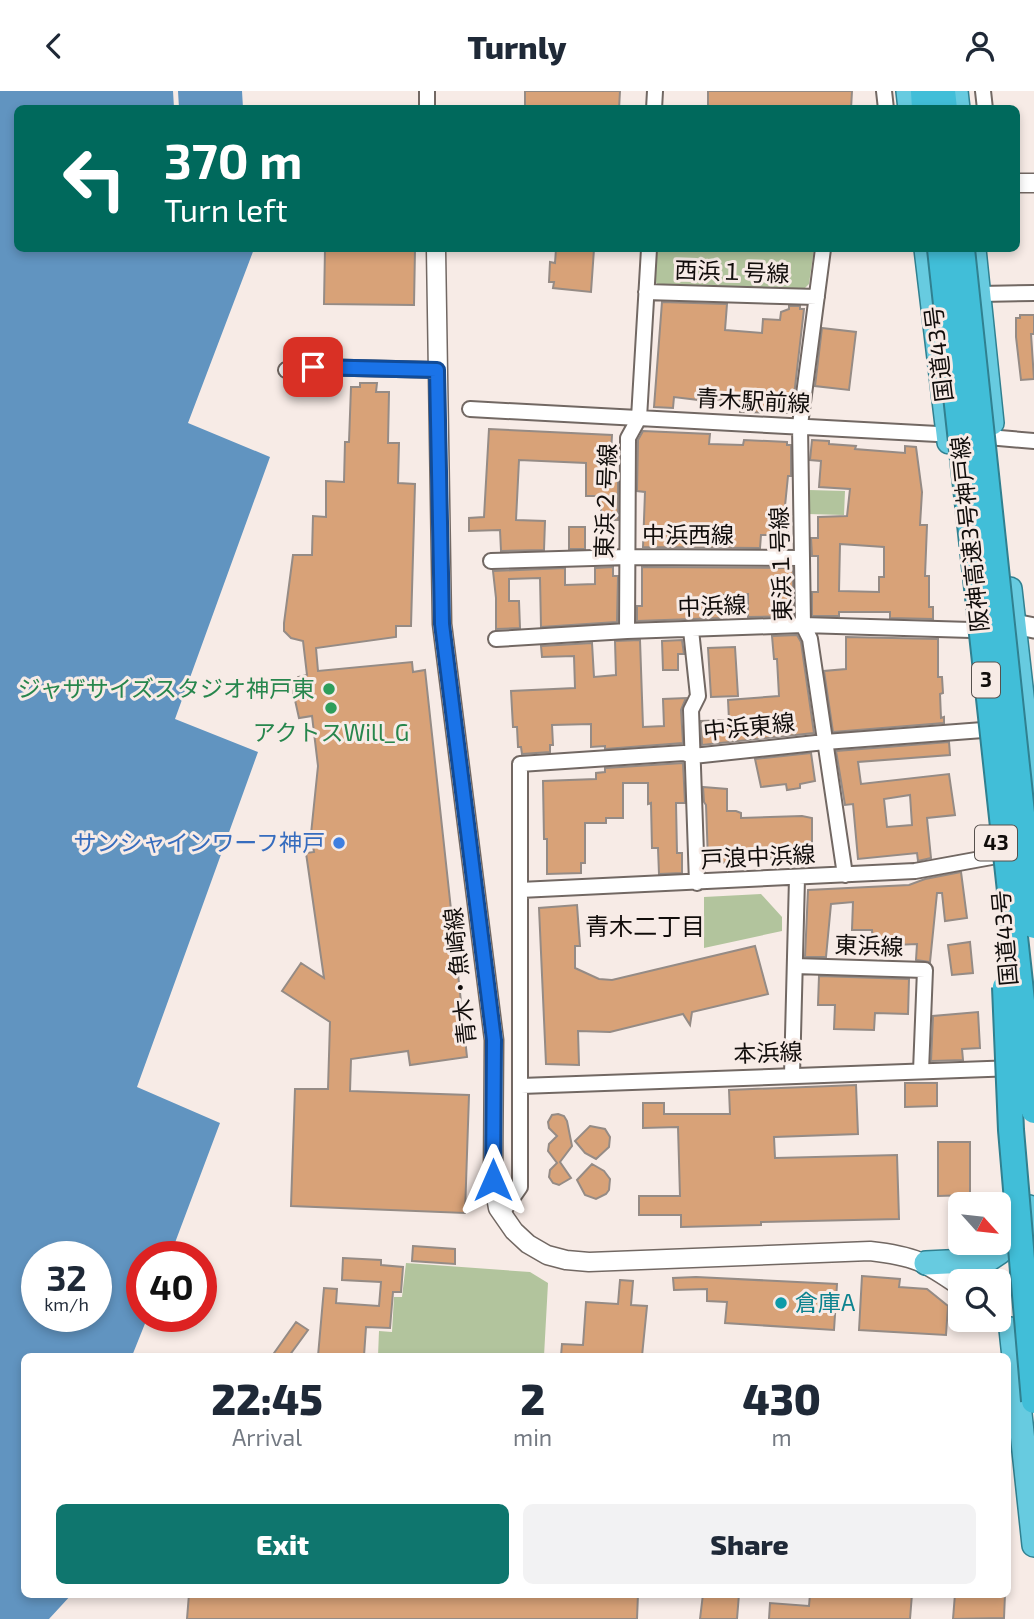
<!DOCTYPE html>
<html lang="en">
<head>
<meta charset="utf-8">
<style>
  :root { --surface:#fff; --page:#f2f2f3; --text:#1f2937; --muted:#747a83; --accent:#0f766e }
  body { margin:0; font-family:"Exo 2","Noto Sans JP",sans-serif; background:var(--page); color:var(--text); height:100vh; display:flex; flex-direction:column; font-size:26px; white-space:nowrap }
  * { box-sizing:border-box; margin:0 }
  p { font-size:23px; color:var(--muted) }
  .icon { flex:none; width:38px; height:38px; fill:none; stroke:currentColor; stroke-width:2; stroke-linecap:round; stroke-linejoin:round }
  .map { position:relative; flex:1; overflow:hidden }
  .sheet { position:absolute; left:21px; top:1262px; width:990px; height:245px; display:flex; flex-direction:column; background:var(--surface); border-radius:10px; box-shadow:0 4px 10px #0003 }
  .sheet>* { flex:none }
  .guide { position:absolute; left:14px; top:14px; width:1006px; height:147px; border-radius:10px; box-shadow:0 4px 10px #0003; background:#00695c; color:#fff; overflow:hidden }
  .needle { width:46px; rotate:117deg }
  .buttons { position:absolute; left:948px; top:1101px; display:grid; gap:14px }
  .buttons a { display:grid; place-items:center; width:63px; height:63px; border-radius:10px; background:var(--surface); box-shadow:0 4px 10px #0003; font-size:35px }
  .speed { position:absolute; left:21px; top:1150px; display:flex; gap:14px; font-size:35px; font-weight:700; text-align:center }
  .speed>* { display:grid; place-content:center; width:91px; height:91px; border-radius:50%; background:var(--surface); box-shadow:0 4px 10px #0003; line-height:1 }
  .speed small { font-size:18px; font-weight:400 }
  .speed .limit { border:10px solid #d22; background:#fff; color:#111 }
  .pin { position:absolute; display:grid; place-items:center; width:60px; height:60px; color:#fff; margin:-30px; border-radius:14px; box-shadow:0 4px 10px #0006 }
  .me { position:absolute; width:77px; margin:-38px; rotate:0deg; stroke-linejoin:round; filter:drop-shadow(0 0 5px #0008) }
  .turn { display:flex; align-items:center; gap:24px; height:147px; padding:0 35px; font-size:32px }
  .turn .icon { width:91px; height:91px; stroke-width:2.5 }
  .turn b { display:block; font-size:49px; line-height:60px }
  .eta { display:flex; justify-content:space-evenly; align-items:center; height:119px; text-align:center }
  .eta b { font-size:42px; font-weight:800; line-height:49px }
  .button { display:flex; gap:14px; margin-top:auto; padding:14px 35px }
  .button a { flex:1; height:80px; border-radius:10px; background:var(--accent); color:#fff; font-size:28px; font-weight:800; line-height:80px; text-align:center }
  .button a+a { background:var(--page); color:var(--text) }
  header { display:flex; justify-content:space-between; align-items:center; height:91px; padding:0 35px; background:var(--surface); font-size:32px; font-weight:800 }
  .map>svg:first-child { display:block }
</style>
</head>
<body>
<header><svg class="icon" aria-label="back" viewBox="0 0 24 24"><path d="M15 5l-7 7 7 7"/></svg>Turnly<svg class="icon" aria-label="person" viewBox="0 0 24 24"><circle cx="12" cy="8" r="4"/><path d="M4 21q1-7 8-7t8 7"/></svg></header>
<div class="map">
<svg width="1034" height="1528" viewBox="0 0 1034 1528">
  <rect width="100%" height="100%" fill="#f7ebe6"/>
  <path fill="#b2c49d" d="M 654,158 L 814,158 L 809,193 L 801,201 L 660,196 L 652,187 Z
    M 809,399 L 845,400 L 844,424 L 808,423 Z
    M 761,803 L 782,826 L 782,840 L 704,857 L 704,806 Z
    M 406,1172 L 530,1181 L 548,1192 L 544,1265 L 378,1265 L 379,1240 L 392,1241 L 394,1206 L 402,1206 Z"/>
  <path fill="#6194c0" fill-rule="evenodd" d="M 0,0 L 173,0 L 174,17 L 18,18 L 18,158 L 254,158 L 188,332 L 270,366 L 175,628 L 258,661 L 137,996 L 220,1032 L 170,1165 L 142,1166 L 142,1225 L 148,1225 L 132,1265 L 24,1265 L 24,1503 L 72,1503 L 49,1528 L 0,1528 ZM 37,1166 L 96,1166 L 96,1225 L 37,1225 Z
    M 178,0 L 242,0 L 243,17 L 179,17 Z"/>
  <path fill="#d8a278" stroke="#958b85" stroke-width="2" fill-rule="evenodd" d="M 525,0 L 620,0 L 619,18 L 525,18 Z
    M 708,0 L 852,0 L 851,18 L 708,18 Z
    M 325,158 L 415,158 L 414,214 L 324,213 Z
    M 556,158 L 594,158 L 591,201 L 553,197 L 554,191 L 549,191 L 550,171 L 555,172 Z
    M 662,211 L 727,213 L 725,239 L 762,242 L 763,228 L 780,229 L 781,221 L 789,218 L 789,215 L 800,215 L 800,218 L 804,218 L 792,322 L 740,321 L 741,310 L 710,308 L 709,315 L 698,314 L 698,309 L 674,306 L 673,317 L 654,316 Z
    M 1020,224 L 1034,224 L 1034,243 L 1031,243 L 1034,288 L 1021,289 L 1016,246 L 1016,227 L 1020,227 Z
    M 822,237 L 856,241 L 849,299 L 815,295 Z
    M 360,292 L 377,292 L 376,301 L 389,301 L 388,352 L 399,352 L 398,392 L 415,393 L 411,535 L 396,535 L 396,546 L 316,557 L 318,580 L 412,571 L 413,581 L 425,579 L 467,966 L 410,974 L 408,960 L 351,968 L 350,1000 L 469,1004 L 465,1122 L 291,1115 L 295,998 L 328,998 L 330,931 L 282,900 L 301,872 L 324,887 L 306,762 L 314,761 L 311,743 L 318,675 L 312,625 L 299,627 L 293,600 L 298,586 L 307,584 L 303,550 L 291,547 L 284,540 L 284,532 L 293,464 L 312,464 L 313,425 L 326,426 L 326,390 L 344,391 L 345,351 L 349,351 L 351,296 L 360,296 Z
    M 489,338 L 612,344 L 610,381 L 618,381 L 618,429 L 601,429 L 601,412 L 596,412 L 596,405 L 586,405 L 586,372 L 519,369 L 516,429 L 545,430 L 544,459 L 501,460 L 500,439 L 469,440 L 469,427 L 484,426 Z
    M 643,340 L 710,343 L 709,353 L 743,354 L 744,349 L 787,351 L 787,354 L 791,354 L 791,385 L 788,385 L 785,415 L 788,415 L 788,444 L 761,444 L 760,457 L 643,456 L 645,401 L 637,400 L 638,349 Z
    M 812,349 L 829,350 L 829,353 L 856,355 L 855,358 L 905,362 L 905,355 L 916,356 L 922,401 L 920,434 L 927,434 L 925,485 L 929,485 L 929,516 L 933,516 L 933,528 L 890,527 L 890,521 L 839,521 L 839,525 L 812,525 L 812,501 L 818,501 L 818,465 L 812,465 L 811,447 L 818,447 L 818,426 L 847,425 L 850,398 L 819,396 L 821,370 L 810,369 ZM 840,453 L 884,456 L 884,486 L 879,486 L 879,501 L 839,500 Z
    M 569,436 L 585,436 L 585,458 L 569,458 Z
    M 613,476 L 613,485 L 618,485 L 617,531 L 541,536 L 540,487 L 509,488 L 509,510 L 519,510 L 520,537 L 496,538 L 496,507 L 493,480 L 565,477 L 565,494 L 595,493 L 595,477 Z
    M 642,476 L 793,477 L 793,525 L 748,526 L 748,503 L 721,504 L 721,527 L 637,530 L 637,515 L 642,515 Z
    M 797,544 L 801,551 L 814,642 L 702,654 L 701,630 L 729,629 L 728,609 L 779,605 L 777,568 L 774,568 L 772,545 Z
    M 846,546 L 938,548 L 938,586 L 942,586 L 943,602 L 940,603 L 941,627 L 944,626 L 944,632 L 833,641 L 824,580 L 846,578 Z
    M 640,549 L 643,636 L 664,635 L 663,608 L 686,607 L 681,619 L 683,652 L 605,658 L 605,655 L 591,656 L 591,633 L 552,634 L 553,654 L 550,654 L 550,661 L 522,663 L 521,656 L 518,656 L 517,636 L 513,636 L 511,600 L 575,597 L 574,565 L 542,566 L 541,555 L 592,552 L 594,586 L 616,584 L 615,550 Z
    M 682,549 L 684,563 L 678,563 L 678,579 L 663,579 L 662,550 Z
    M 735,556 L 738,605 L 711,606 L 708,557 Z
    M 949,651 L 950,664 L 858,671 L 861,693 L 949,683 L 955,724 L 927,727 L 931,767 L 918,770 L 917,762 L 858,768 L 853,713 L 845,714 L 836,660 ZM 910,704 L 912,734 L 887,736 L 884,708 Z
    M 811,662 L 815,690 L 800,693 L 800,697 L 787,699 L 786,693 L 761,696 L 755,668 Z
    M 683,672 L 685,712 L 676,712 L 677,762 L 682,762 L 682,782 L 659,783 L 658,757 L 652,757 L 651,712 L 648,713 L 648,692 L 623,692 L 623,727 L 606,727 L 606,732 L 585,732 L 585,772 L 581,772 L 581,782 L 547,783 L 547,748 L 544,748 L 543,690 L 596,688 L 596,682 L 605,681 L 605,677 Z
    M 703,696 L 727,698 L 727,720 L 736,720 L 741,722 L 741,727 L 802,725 L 812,727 L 812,754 L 803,758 L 777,759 L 777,771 L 760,760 L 746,771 L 715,772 L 715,768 L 708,769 L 706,714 L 704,711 Z
    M 961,781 L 967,827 L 945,830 L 942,802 L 937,802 L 930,871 L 916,869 L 917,853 L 873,855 L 872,839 L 852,839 L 853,811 L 831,813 L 826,866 L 805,866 L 808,799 L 909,794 L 925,788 Z
    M 577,814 L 580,855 L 575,855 L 575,877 L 599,888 L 612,889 L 755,855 L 768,903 L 692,921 L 690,934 L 683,923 L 610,941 L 578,940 L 579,974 L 546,973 L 539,817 Z
    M 970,851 L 973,882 L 952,884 L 948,854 Z
    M 819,885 L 909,888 L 908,923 L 875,922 L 874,939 L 834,938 L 835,914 L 818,914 Z
    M 978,921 L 980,957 L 962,958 L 963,969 L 931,970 L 933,925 Z
    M 905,992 L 937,992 L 937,1015 L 905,1016 Z
    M 856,994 L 858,1043 L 774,1046 L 775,1067 L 897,1064 L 899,1128 L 761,1131 L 761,1134 L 681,1136 L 681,1124 L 639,1124 L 639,1105 L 680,1105 L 678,1036 L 643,1037 L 643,1012 L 664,1012 L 664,1023 L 730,1023 L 729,999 Z
    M 558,1023 L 564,1025 L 567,1030 L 572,1055 L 560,1071 L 571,1087 L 559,1094 L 553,1092 L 549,1086 L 550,1079 L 557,1072 L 548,1060 L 549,1053 L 557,1045 L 549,1037 L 548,1031 L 552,1024 Z
    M 590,1035 L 605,1038 L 610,1046 L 609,1056 L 596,1068 L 585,1062 L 575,1050 Z
    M 938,1051 L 970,1051 L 970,1104 L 938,1105 Z
    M 592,1073 L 604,1080 L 610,1088 L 609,1099 L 606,1103 L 596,1108 L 585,1104 L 577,1089 Z
    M 413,1155 L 455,1158 L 455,1173 L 412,1170 Z
    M 343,1167 L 381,1169 L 381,1174 L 403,1176 L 401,1201 L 393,1201 L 390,1237 L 366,1236 L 364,1265 L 318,1265 L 324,1197 L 337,1198 L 336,1212 L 379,1215 L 381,1191 L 342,1189 Z
    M 862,1185 L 900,1188 L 899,1196 L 927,1198 L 948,1215 L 946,1244 L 859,1239 Z
    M 696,1186 L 837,1193 L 834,1239 L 725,1232 L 727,1211 L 707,1210 L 707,1198 L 674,1199 L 673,1187 Z
    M 620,1189 L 633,1190 L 631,1214 L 647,1215 L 642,1265 L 561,1265 L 562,1253 L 583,1254 L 586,1211 L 618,1213 Z
    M 296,1231 L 308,1239 L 289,1265 L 272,1265 Z
    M 189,1503 L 638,1503 L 637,1528 L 187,1528 Z
    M 703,1503 L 739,1503 L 737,1528 L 700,1528 Z
    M 810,1503 L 912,1503 L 910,1528 L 769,1528 L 770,1512 L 809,1515 Z
    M 955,1503 L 1005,1503 L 1004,1527 L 953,1528 Z"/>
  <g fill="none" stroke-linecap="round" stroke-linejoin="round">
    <g stroke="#726863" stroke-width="18">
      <path id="minor" d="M 427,0 L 427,18
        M 884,0 L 886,18
        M 983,0 L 985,18
        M 654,18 L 655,0
        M 823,158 L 800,334 L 803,534 L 810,548 L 845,784
        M 646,201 L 817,206
        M 980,203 L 1034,202
        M 286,279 L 313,276 L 437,279
        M 470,318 L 956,344
        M 976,345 L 1034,350
        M 491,470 L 627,466 L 801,467
        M 691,539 L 698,605 L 691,619 L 697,792
        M 627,540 L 628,347 L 639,327 L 649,158
        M 496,548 L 627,540 L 803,534 L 971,539
        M 520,799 L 915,780 L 997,765
        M 795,875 L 925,879 L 921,980
        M 792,984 L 797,787
        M 521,995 L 1015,977
        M 502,1122 L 520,1096 L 520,673 L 684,662 L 693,665 L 825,651 L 983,639"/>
    </g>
    <g stroke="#726863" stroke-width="21">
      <path id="tertiary" d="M 1017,92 L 1034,92
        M 436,158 L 442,533 L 494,949 L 493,1089 L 498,1117 L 514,1140 L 528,1153 L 547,1164 L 566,1169 L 589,1171 L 870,1160 C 915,1165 925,1171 961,1196"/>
    </g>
    <g stroke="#726863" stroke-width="23">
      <path id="secondary" d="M 1014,533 L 1034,537"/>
    </g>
    <g stroke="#308090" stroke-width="26">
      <path id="trunk" d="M 908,0 L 910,18
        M 956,0 L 958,18
        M 926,158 L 949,351
        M 974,158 L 992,332
        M 1010,498 L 1034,711
        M 1029,1116 L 1034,1162
        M 926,1172 L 988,1169 L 1000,1161 L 1012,1127 L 1014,1113
        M 1011,1238 L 1034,1454"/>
    </g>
    <g stroke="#308090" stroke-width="28">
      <path id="motorway" d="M 923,0 L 924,18
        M 943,0 L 945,18"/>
    </g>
    <use href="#minor" stroke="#fff" stroke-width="14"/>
    <use href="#tertiary" stroke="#fff" stroke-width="18"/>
    <use href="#secondary" stroke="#fff" stroke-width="19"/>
    <use href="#trunk" stroke="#67cbe0" stroke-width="23"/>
    <use href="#motorway" stroke="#41bed8" stroke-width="24"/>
    <g stroke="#308090" stroke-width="28" stroke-linecap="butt">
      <path id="motorway-bridge" d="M 940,158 L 1034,1020
        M 962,158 L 1034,835
        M 1005,896 L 1011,1039 L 1034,1310"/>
    </g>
    <use href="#motorway-bridge" stroke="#41bed8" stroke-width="24"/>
  </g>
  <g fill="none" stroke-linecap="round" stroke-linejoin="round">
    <g stroke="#114b97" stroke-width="18">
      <path id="route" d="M 313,276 L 437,279 L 442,533 L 494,949 L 493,1089"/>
    </g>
    <use href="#route" stroke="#1a73e8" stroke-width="12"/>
  </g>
  <g fill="#2e9e5b" stroke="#f7ebe6" stroke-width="2.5">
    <circle cx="329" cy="598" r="7"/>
    <circle cx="331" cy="617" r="7"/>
  </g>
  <circle fill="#3f7fe0" stroke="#f7ebe6" stroke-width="2.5" cx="339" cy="752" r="7"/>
  <circle fill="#0f9aa8" stroke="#f7ebe6" stroke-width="2.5" cx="781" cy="1212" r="7"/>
  <g text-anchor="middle" stroke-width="6" stroke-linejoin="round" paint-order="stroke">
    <g fill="#f7ebe6" stroke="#56504d" stroke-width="2">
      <rect x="972" y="571.5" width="28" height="35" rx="5"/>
      <rect x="975" y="734.5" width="42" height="35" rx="5"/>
    </g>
    <g font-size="21" font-weight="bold" fill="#110d0b">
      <text x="986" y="596">3</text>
      <text x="996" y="759">43</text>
    </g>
    <g font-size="23" fill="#110d0b" stroke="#f7ebe6">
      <text transform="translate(732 181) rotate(2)" y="8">西浜１号線</text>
      <text transform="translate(939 263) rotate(-97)" y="8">国道43号</text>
      <text transform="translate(753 310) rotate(3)" y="8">青木駅前線</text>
      <text transform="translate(606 410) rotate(-88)" y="8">東浜２号線</text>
      <text transform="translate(970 443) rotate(-96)" y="8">阪神高速3号神戸線</text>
      <text x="688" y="452">中浜西線</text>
      <text transform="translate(781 473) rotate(-92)" y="8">東浜１号線</text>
      <text transform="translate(712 515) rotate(-2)" y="8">中浜線</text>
      <text transform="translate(749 636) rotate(-6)" y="8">中浜東線</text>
      <text transform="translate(758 766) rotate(-3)" y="8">戸浪中浜線</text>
      <text transform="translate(1005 847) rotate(-95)" y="8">国道43号</text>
      <text transform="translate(869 855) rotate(2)" y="8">東浜線</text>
      <text transform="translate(460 885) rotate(-96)" y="8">青木・魚崎線</text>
      <text transform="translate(768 962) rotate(-2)" y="8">本浜線</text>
    </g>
    <g font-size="23" fill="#27864d" stroke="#f7ebe6" text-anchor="end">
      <text x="315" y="606">ジャザサイズスタジオ神戸東</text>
      <text x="331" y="650" text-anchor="middle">アクトスWill_G</text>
    </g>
    <g font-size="23" fill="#366cbe" stroke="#f7ebe6" text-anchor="end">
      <text x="325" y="760">サンシャインワーフ神戸</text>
    </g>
    <g font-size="23" fill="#0d838f" stroke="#f7ebe6" text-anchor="start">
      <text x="795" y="1220">倉庫A</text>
    </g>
    <g font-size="24" fill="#110d0b" stroke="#f7ebe6">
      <text x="645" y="844">青木二丁目</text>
    </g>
  </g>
</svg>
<div class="buttons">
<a><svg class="needle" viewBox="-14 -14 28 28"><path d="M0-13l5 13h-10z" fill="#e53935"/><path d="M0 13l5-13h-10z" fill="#747a83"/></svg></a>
<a><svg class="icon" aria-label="search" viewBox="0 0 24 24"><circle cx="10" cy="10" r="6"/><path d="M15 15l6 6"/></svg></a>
</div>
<div class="speed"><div>32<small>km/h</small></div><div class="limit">40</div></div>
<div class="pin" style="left:313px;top:276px;background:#d93025"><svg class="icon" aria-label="arrive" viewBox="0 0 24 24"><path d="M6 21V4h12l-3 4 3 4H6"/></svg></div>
<svg class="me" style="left:493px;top:1089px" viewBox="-20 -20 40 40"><path d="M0-17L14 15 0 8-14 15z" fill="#1a73e8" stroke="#fff" stroke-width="4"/></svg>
<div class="guide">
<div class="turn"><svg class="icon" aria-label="left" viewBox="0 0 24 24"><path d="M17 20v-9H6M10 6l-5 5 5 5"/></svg><div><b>370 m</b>Turn left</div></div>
</div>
<section class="sheet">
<div class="eta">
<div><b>22:45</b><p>Arrival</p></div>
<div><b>2</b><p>min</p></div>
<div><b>430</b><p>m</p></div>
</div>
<div class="button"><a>Exit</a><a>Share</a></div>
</section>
</div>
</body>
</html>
